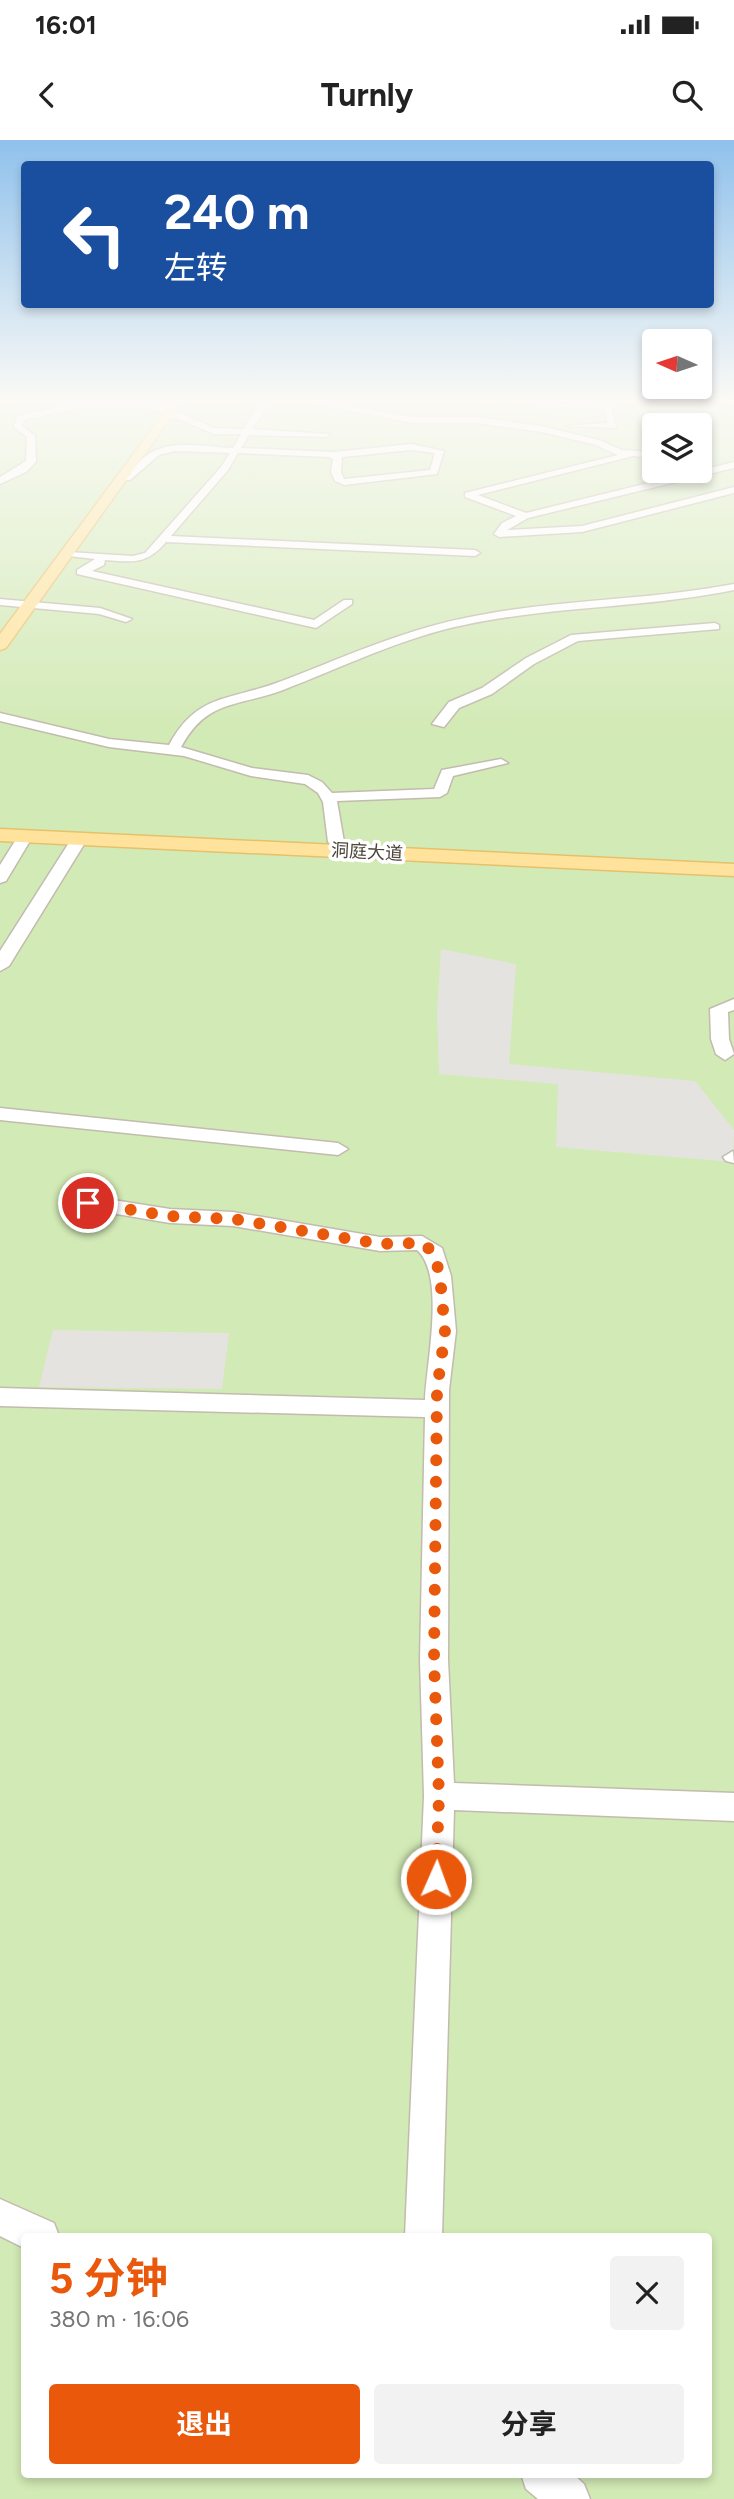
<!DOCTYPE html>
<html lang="zh">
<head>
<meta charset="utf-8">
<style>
  :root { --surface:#fff; --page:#f2f2f2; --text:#222; --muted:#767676; --accent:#ea580c }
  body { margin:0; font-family:Figtree,"Noto Sans SC",sans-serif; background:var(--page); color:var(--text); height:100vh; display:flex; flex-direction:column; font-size:26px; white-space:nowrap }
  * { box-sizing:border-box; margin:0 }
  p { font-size:23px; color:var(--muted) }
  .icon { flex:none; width:38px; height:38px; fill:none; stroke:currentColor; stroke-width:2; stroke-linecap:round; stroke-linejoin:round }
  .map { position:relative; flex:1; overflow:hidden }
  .details { position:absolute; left:21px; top:2093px; width:691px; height:245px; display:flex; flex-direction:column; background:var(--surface); border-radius:7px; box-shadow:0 4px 10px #0003 }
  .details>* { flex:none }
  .banner { position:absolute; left:21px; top:21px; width:693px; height:147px; border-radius:7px; box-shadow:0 4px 10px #0003; background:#1a4fa0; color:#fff; overflow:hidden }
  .needle { width:46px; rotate:273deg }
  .tools { position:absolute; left:642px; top:189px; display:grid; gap:14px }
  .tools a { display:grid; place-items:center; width:70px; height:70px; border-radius:7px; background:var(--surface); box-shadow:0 4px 10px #0003; font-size:35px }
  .pin { position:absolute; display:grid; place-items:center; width:60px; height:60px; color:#fff; margin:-30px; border:4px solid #fff; border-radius:50%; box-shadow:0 2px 7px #0007 }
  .me { position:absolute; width:77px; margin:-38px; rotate:2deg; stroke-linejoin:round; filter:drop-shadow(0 0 5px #0008) }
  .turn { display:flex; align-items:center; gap:24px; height:147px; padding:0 28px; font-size:32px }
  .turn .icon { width:91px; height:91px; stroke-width:2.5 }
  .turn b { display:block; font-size:49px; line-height:60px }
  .round { display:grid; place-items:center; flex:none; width:74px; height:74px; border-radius:7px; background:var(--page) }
  .head { display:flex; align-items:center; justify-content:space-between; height:119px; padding:0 28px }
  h1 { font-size:42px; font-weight:700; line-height:52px; color:var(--accent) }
  .button { display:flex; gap:14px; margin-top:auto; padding:14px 28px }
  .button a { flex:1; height:80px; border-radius:7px; background:var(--accent); color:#fff; font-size:28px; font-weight:700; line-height:80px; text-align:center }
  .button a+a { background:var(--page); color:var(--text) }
  .status { display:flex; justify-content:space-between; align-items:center; height:49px; padding:0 35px; background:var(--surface); direction:ltr }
  .status svg { height:19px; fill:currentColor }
  header { display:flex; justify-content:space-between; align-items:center; height:91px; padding:0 28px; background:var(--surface); font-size:32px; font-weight:700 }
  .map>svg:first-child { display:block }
</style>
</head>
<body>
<div class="status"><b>16:01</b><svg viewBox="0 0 49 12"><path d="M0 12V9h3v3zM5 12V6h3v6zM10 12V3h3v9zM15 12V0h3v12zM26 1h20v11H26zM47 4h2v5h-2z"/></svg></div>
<header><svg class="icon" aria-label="back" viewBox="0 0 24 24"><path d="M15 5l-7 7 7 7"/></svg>Turnly<svg class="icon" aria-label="search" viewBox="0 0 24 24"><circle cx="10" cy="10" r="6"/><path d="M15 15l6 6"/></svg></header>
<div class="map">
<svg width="734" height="2359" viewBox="0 0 734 2359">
  <rect width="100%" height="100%" fill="#f6f3ec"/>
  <path fill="#d2eab5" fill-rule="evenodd" d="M 0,262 L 734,262 L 734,2359 L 0,2359 ZM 654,285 L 700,285 L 700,331 L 654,331 ZM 24,2096 L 709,2096 L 709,2334 L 24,2334 Z"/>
  <path fill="#e5e3e0" d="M 441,809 L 516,824 L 509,924 L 695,941 L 734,990 L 733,1022 L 556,1007 L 558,944 L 439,934 L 437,872 Z
    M 53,1190 L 229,1193 L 222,1249 L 39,1247 Z"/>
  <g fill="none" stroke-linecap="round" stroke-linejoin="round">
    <g stroke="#c2bbae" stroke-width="3">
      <path id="minor" d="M 128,262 L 166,267 L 166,270 L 178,272 L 214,288 L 244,289 L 257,267 L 267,262 L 270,264 L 252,289 L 330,294 L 326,297 L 249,295 L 241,308 L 334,312 L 411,304 L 444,311 L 437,334 L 344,345 L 335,341 L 331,332 L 333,319 L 329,317 L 238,313 L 228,330 L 171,396 L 475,410 L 480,413 L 475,416 L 166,402 C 146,425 134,422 105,420 L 104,425 L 92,431 L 314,480 L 344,460 L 352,460 L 352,464 L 316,488 L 77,434 L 77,430 L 95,419 L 68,416 L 68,412 L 133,416 L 145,413 L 221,327 L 230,313 L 175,311 L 159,315 L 130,340 L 118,340 L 118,336 C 133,334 140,317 154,311 C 177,300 208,307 233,308 L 241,294 L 214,294 L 166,274 L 166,271 L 127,267 L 73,269 L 24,280 L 22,286 L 35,296 L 36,322 L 26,332 L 0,344 L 0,337 L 26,321 L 27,297 L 14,287 L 17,276 L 73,264 ZM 411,310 L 435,313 L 430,330 L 344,339 L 341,332 L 342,317 Z
        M 307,262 L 324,262 L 412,277 L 477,277 L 541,286 L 599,300 L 622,310 L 654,312 L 654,318 L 633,316 L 478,355 L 526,373 L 734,322 L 734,328 L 528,378 L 507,390 L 582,386 L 734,347 L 734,353 L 582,392 L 499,397 L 494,394 L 502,383 L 516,376 L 465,357 L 465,353 L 618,315 L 593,304 L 541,292 L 477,283 L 412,283 Z
        M 602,262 L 610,262 L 616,288 L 566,286 L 608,283 L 604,268 L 524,266 Z
        M 734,444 L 734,450 C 645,468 553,466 464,485 C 401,498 343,527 283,550 C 237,567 207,559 181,607 L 252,628 L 308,635 L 322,642 L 332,653 L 434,649 L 442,630 L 501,619 L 508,623 L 453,636 L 447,653 L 440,657 L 337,661 L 344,702 L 336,707 L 328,702 L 323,662 L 318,653 L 305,644 L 251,636 L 184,616 L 109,607 L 0,581 L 0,573 L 109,599 L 169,605 C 197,553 229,561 279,542 C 340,519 400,491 465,478 C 553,459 645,461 734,444 Z
        M 0,459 L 100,468 L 132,479 L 126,482 L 99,474 L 0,465 Z
        M 715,483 L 719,485 L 719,489 L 578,501 L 534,524 L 492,554 L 459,568 L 444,587 L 432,584 L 449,562 L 482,548 L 526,518 L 571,495 Z
        M 25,691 L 33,696 L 6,741 L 0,743 L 0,725 L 20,693 Z
        M 80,693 L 88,698 L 9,826 L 0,831 L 0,811 L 72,698 Z
        M 734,859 L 734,870 L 728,872 L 729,899 L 734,914 L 725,920 L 716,914 L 711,899 L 710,869 Z
        M 0,968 L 338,1003 L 348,1009 L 338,1015 L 0,980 Z
        M 733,1011 L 734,1023 L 726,1021 L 723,1017 Z
        M 88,1056 L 170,1069 L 233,1072 L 380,1097 L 422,1096 L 442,1108 L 451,1136 L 456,1191 L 449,1250 L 448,1520 L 454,1643 L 734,1653 L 734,1681 L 454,1670 L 442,2096 L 405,2096 L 424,1656 L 420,1520 L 425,1277 L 0,1266 L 0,1248 L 425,1260 C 426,1225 446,1135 417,1110 L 380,1111 L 233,1086 L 170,1083 L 81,1068 L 78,1063 L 81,1058 Z
        M 0,2059 L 54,2083 L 59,2096 L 24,2096 L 24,2108 L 0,2096 Z
        M 521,2334 L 573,2334 L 584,2344 L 590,2359 L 538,2359 L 526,2349 Z"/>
    </g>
    <g stroke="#e6c16a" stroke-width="3">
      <path id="major" d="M 172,262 L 182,262 L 6,508 L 0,510 L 0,494 Z
        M 0,689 L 734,724 L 734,736 L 0,701 Z"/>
    </g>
    <use href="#minor" fill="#fff" fill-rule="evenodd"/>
    <use href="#major" fill="#ffe39c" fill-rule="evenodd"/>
  </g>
  <linearGradient id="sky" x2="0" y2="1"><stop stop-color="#8fc1ec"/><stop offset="0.44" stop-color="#fbfaf6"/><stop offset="1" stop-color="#fbfaf6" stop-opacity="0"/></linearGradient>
  <rect width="734" height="592" fill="url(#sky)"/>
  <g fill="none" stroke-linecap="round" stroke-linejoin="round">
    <path stroke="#ea580c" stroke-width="12" stroke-dasharray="0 21.6" d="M 88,1063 L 170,1076 L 233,1079 L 380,1104 L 422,1103 L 434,1113 L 440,1136 L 445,1192 L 437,1250 L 434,1520 L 439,1656 L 436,1739"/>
  </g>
  <g text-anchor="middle" stroke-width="7" stroke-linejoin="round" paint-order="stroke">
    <g font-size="18" fill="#4b4439" stroke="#fff">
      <text transform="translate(367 712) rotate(3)" y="6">洞庭大道</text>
    </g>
  </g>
</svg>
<div class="tools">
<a><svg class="needle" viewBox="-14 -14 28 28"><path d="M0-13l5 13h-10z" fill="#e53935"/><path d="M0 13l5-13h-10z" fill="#767676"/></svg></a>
<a><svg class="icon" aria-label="layers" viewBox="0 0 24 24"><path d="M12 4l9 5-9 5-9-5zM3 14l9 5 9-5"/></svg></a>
</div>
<div class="pin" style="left:88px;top:1063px;background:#d93025"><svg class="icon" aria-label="arrive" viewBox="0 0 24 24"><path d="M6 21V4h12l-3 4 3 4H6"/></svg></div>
<svg class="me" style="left:436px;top:1739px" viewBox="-20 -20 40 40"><circle r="17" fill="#ea580c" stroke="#fff" stroke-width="3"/><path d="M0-11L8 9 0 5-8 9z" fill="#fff"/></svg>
<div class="banner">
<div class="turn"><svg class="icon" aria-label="left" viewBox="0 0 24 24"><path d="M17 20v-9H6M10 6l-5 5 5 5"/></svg><div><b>240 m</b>左转</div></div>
</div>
<section class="details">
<div class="head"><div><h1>5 分钟</h1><p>380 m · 16:06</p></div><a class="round"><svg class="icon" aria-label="close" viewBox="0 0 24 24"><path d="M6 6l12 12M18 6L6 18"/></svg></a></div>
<div class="button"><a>退出</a><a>分享</a></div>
</section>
</div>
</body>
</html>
